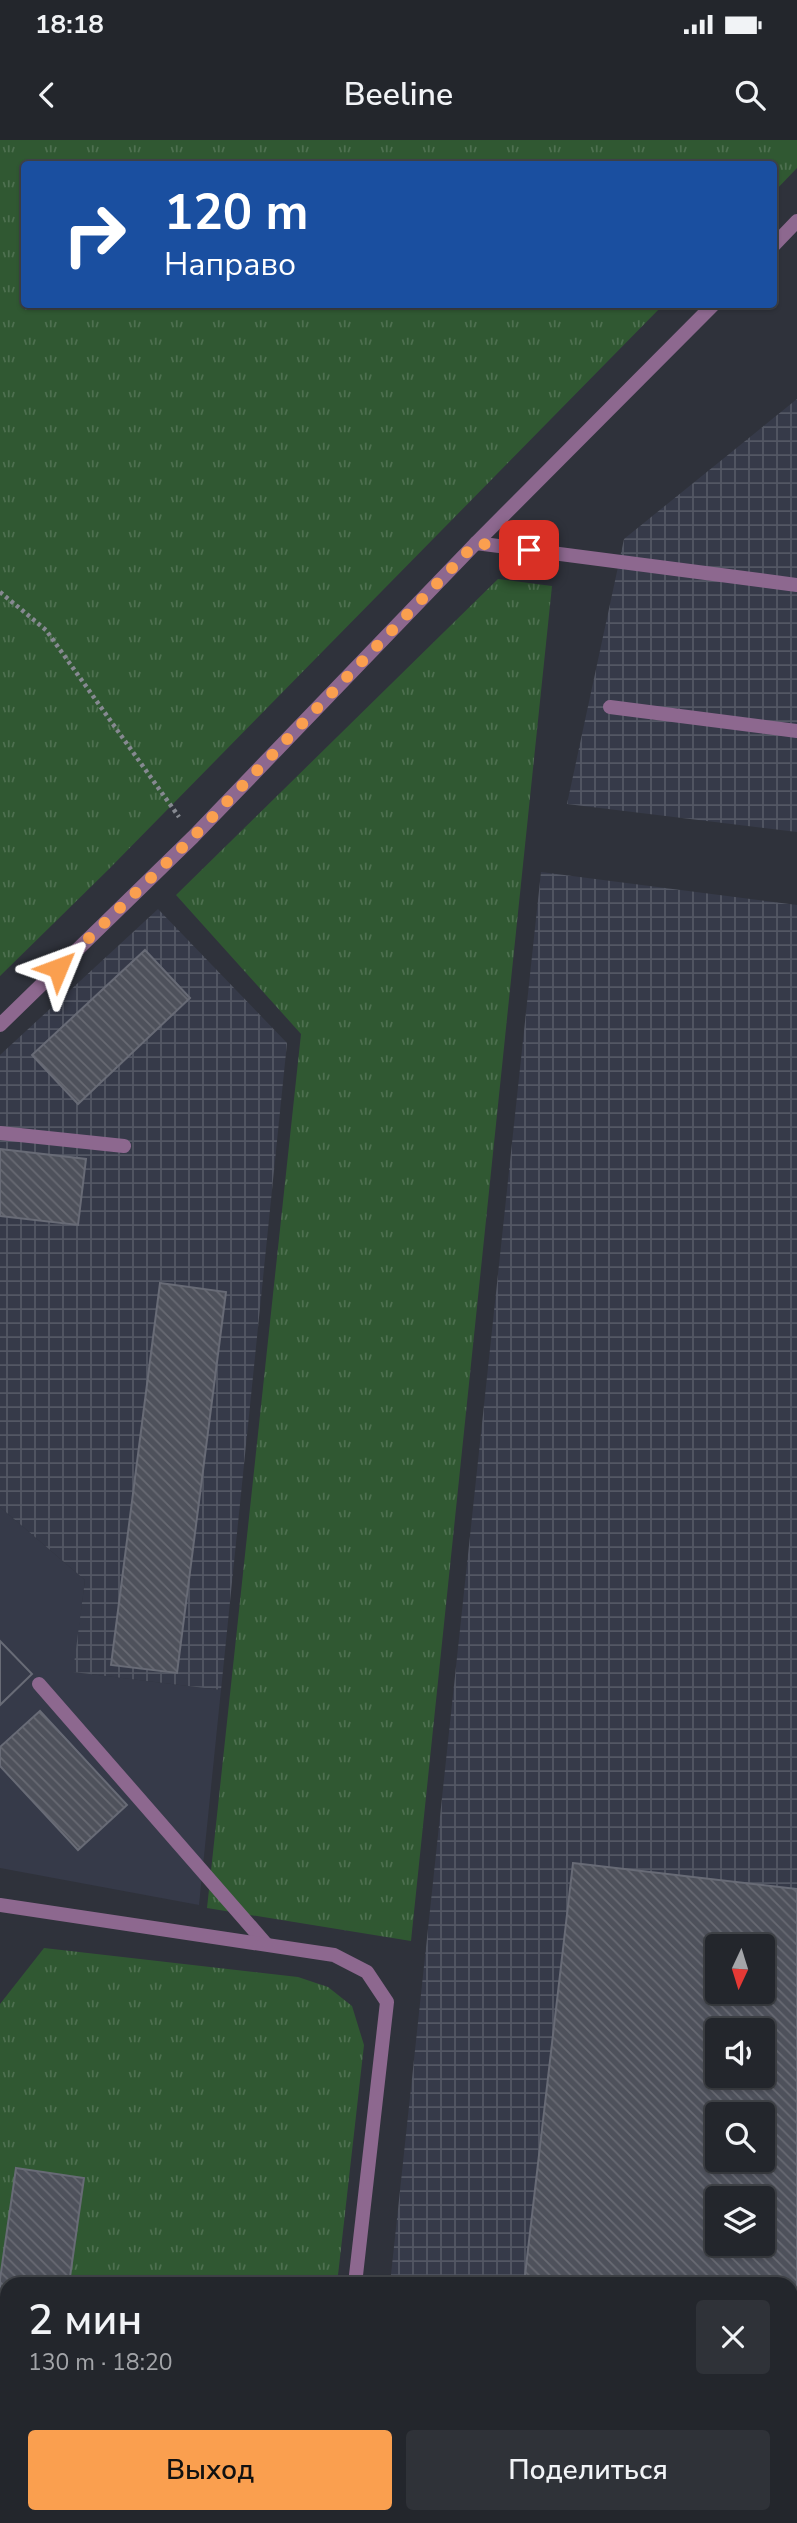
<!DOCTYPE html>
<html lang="ru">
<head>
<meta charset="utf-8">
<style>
  :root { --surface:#23262c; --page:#2f3238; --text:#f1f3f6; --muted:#a3a5a9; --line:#404348; --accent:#fa9f4f }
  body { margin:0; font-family:"Nunito Sans",sans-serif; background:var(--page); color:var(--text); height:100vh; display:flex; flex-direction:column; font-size:26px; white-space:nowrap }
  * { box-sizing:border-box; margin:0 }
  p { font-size:23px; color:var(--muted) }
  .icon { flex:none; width:38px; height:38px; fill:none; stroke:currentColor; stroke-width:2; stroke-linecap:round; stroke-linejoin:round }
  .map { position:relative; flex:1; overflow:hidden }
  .details { position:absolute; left:0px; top:2137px; width:798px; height:247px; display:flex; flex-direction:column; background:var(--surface); border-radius:21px 21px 0 0; box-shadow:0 2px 5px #0004,0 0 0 2px var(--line) }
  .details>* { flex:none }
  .banner { position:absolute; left:21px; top:21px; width:756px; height:147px; border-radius:7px; box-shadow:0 2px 5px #0004,0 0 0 2px var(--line); background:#1a4fa0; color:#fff; overflow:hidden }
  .needle { width:46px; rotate:184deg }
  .fabs { position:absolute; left:705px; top:1794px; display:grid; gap:14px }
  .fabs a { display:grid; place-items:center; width:70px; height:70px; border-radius:7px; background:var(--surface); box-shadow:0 2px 5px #0004,0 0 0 2px var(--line); font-size:35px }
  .pin { position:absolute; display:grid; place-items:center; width:60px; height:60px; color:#fff; margin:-30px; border-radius:14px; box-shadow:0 4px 10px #0006 }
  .me { position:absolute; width:77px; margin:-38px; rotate:46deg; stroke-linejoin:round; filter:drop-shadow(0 0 5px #0008) }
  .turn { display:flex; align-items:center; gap:24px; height:147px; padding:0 28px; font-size:32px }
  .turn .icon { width:91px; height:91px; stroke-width:2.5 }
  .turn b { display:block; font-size:49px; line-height:60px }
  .round { display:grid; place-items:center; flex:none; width:74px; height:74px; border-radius:7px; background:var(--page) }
  .summary { display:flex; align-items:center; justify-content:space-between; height:119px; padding:0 28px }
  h1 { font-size:42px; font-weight:600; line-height:52px }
  .button { display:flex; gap:14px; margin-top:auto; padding:14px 28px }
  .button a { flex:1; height:80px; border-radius:7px; background:var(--accent); color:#111; font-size:28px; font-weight:600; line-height:80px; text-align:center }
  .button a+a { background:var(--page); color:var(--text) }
  .status { display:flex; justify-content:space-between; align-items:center; height:49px; padding:0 35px; background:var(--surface); direction:ltr }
  .status svg { height:19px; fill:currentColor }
  header { display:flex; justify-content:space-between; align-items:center; height:91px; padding:0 28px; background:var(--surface); font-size:32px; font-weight:600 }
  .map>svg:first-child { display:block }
</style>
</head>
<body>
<div class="status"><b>18:18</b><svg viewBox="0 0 49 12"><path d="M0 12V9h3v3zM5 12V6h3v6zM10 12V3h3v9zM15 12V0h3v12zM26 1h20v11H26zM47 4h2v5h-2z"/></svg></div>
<header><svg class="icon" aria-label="back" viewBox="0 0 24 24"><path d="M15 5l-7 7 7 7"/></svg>Beeline<svg class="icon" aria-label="search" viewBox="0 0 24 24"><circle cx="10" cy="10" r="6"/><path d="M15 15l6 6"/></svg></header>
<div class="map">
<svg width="797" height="2383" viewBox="0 0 797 2383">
  <defs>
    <pattern id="industrial-grid" width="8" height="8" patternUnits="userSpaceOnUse" patternTransform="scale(1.75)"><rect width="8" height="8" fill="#363a49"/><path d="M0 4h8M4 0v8" fill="none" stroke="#535764"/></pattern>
    <pattern id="grass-tufts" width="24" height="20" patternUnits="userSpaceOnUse" patternTransform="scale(1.75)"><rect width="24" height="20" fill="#305832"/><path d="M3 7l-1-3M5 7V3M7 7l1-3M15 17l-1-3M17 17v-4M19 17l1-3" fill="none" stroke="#4e7050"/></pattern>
    <pattern id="building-back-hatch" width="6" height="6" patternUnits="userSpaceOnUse" patternTransform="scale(1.75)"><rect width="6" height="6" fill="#4e515b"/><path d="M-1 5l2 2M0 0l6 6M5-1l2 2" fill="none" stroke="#686a73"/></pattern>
  </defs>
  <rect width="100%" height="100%" fill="#2f323b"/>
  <path fill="#363a49" d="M 0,1367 L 85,1440 L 74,1532 L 221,1550 L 199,1765 L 0,1728 Z"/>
  <path fill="url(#industrial-grid)" fill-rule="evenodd" d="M 797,259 L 797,692 L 567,664 L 624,399 Z
    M 541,732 L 797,765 L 797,2383 L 363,2383 L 364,2376 L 791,2376 L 791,2144 L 390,2144 ZM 718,1806 L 763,1806 L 763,1852 L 718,1852 ZM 718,1890 L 763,1890 L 763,1936 L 718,1936 ZM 718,1974 L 763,1974 L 763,2020 L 718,2020 ZM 718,2058 L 763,2058 L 763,2104 L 718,2104 Z
    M 158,769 L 287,903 L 221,1550 L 73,1532 L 85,1440 L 0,1367 L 0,915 Z"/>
  <path fill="url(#grass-tufts)" d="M 0,0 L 797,0 L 797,28 L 774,52 L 774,24 L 24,24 L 24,164 L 663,165 L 108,730 L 0,836 Z
    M 498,439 L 552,446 L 411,1801 L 207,1768 L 301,894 L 176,755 Z
    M 44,1808 L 298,1837 L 328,1847 L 352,1866 L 364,1905 L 337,2144 L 7,2144 L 7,2240 L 0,2239 L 0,1864 Z"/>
  <path fill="url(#building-back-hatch)" stroke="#686b76" stroke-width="2" fill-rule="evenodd" d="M 145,810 L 190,858 L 78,964 L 32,915 Z
    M 0,1009 L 86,1019 L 78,1085 L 0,1076 Z
    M 160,1143 L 226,1152 L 177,1533 L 111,1525 Z
    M 0,1501 L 32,1534 L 0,1565 Z
    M 0,1501 L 32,1534 L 0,1565 Z
    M 40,1571 L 127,1665 L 78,1710 L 0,1626 L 0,1607 Z
    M 573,1723 L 797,1749 L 797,2383 L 495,2383 L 496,2376 L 791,2376 L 791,2144 L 524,2144 ZM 718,1806 L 763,1806 L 763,1852 L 718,1852 ZM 718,1890 L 763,1890 L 763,1936 L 718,1936 ZM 718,1974 L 763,1974 L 763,2020 L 718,2020 ZM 718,2058 L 763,2058 L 763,2104 L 718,2104 Z
    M 16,2028 L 84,2038 L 69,2144 L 7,2144 L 7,2171 L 0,2170 L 0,2139 Z"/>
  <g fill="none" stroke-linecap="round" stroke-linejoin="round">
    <path stroke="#868991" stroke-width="4.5" stroke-dasharray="3.5 3.5" stroke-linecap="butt" d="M 0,452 L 46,490 L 179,677"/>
    <path stroke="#8d688f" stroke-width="14" d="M 476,403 L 797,445
      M 610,567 L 797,591
      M 0,993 L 124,1006
      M 39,1544 L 266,1804
      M 0,2265 L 7,2266"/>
    <path stroke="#8d688f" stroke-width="14" d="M 774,105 L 797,81
      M 0,885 L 193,697 L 476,403 L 714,164
      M 0,1765 L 334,1815 L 367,1832 L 387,1862 L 355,2144
      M 327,2383 L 328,2376"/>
  </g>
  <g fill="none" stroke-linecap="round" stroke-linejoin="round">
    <path stroke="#fa9f4f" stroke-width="12" stroke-dasharray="0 21.6" d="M 58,828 L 193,697 L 476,403 L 529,410"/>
  </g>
</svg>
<div class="fabs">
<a><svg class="needle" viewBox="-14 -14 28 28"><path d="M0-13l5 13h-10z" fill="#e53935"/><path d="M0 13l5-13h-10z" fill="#a3a5a9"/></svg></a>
<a><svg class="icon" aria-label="sound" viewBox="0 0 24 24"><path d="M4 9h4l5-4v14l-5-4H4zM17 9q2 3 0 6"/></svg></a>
<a><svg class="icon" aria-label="search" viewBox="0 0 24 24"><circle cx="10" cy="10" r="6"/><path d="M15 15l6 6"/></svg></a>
<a><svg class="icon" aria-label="layers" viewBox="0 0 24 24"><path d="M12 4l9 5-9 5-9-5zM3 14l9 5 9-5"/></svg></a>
</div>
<div class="pin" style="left:529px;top:410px;background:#d93025"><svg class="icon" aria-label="arrive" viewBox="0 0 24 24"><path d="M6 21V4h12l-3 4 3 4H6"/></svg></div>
<svg class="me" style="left:58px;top:828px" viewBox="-20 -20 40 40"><path d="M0-17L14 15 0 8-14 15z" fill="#fa9f4f" stroke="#fff" stroke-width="4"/></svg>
<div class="banner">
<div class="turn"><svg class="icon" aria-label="right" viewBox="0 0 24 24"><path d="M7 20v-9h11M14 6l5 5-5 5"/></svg><div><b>120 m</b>Направо</div></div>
</div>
<section class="details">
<div class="summary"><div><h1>2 мин</h1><p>130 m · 18:20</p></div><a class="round"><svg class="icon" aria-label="close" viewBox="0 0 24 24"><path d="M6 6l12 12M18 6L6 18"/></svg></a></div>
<div class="button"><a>Выход</a><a>Поделиться</a></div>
</section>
</div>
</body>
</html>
